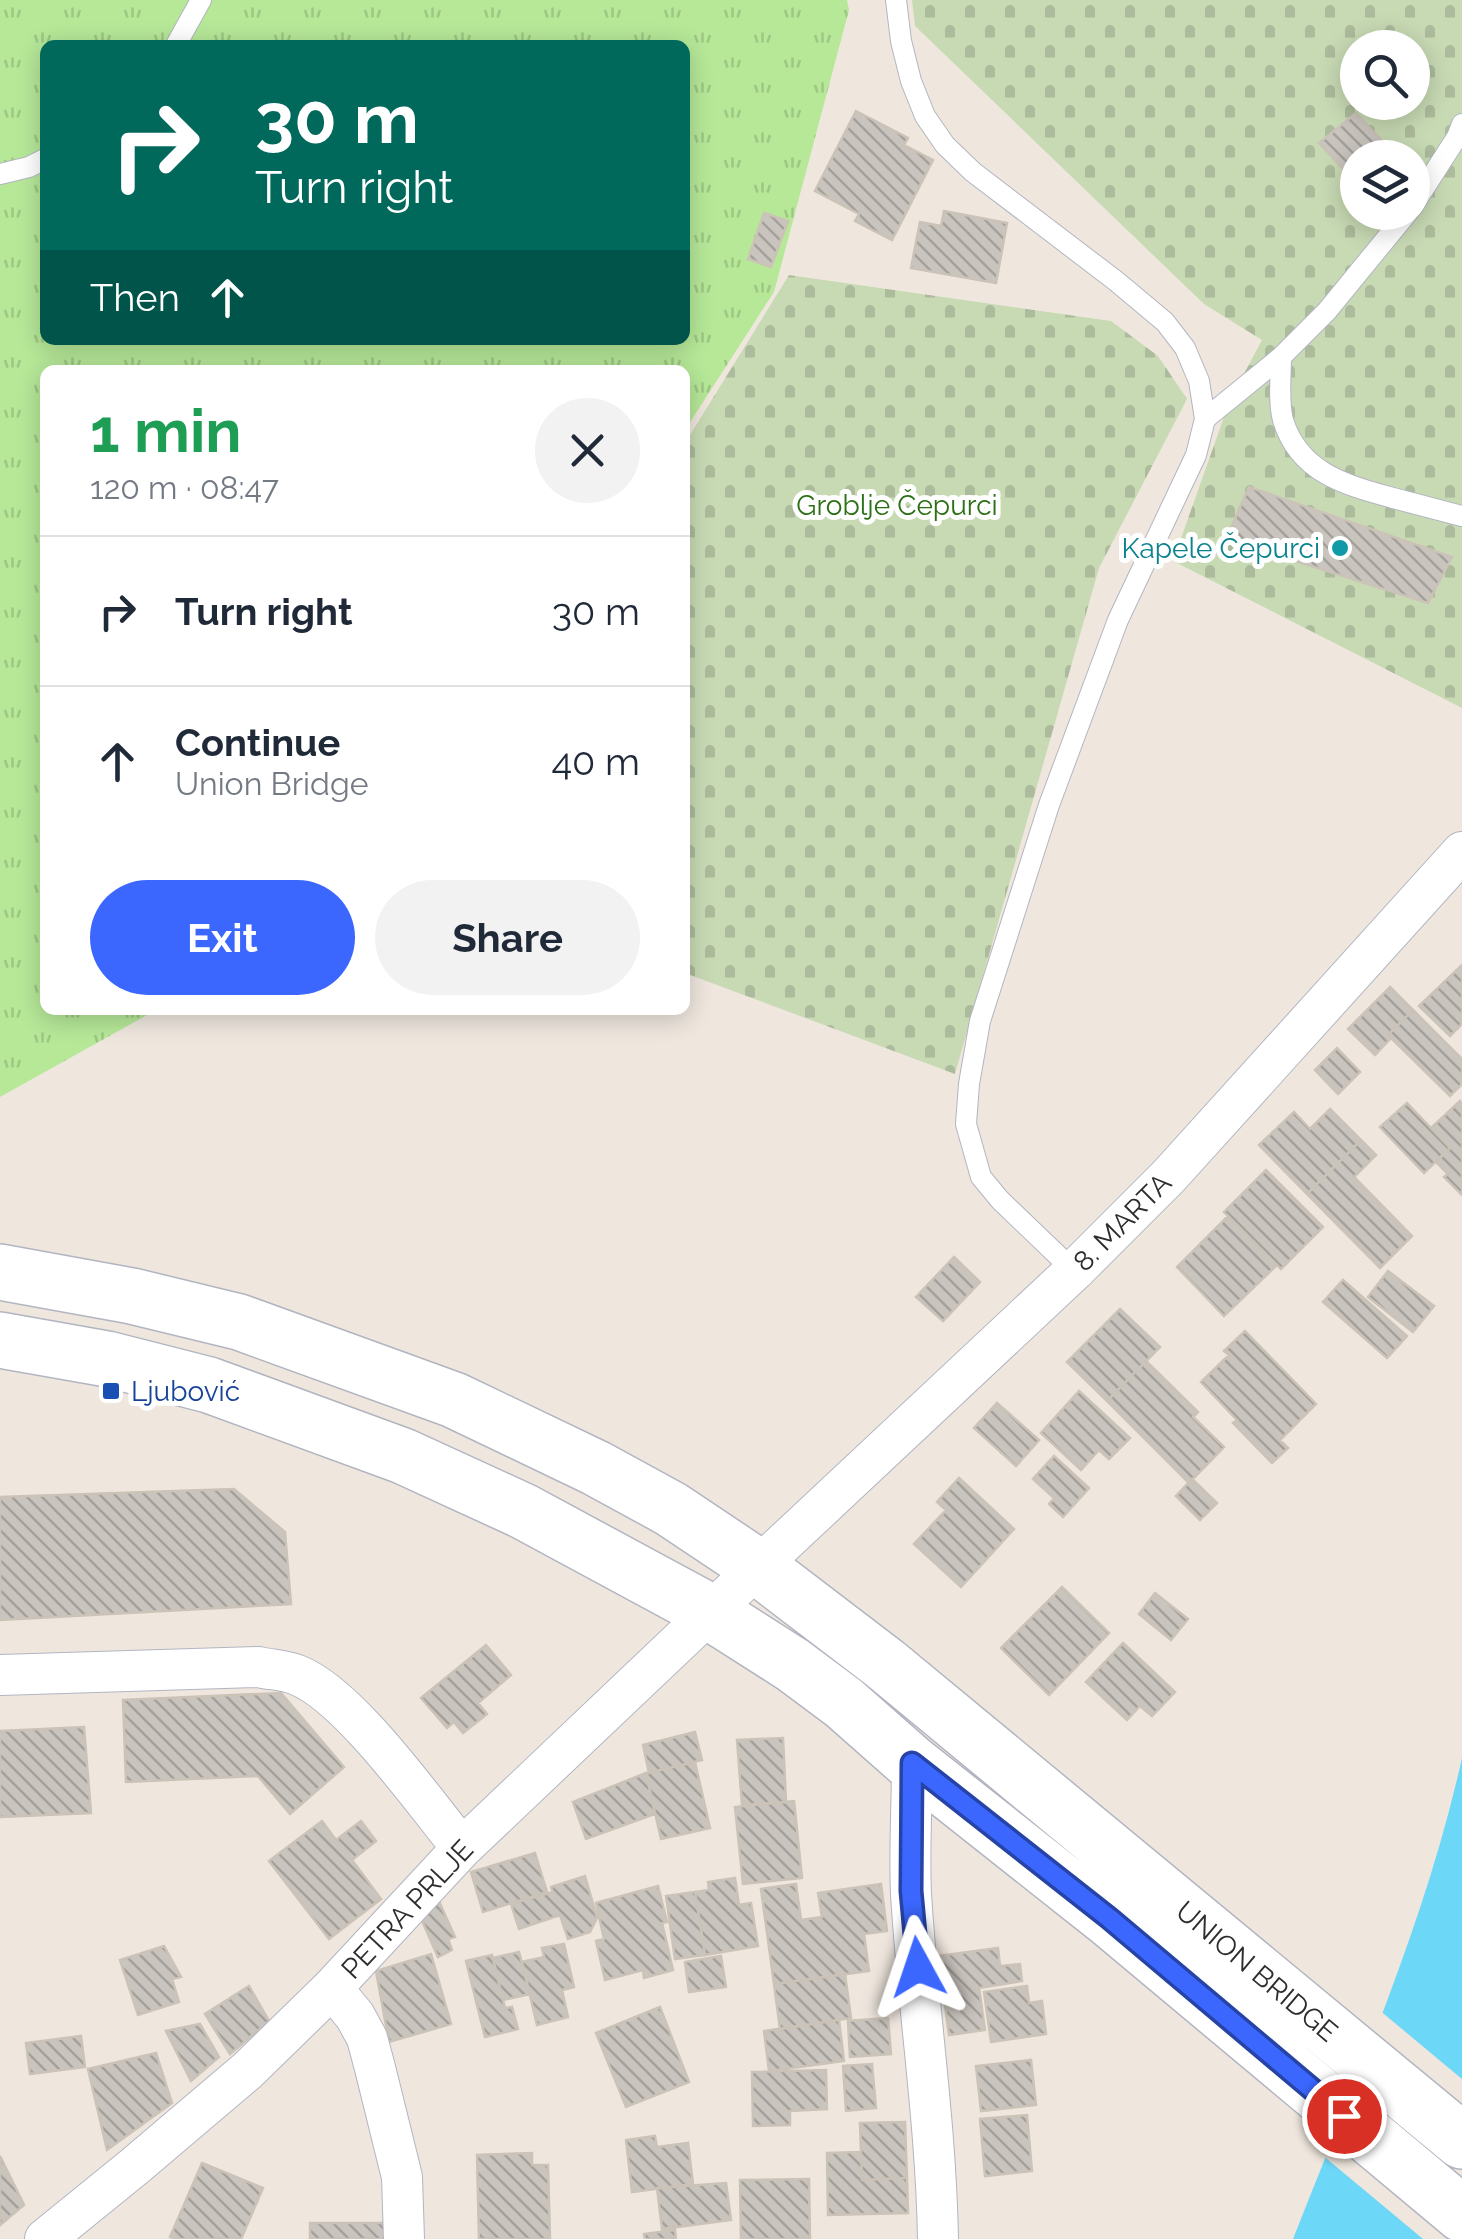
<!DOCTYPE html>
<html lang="en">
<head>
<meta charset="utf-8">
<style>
  :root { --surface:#fff; --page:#f2f2f3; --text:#1f2937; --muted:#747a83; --line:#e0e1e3; --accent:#3b67ff }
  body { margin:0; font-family:Raleway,sans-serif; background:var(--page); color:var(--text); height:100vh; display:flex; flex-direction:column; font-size:38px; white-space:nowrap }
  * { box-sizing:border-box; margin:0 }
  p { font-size:32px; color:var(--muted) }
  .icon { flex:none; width:55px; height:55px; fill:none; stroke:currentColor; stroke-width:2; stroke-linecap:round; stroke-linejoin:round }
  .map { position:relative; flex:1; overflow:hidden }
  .details { position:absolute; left:40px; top:365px; width:650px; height:650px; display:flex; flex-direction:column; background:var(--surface); border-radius:15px; box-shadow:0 5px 25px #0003 }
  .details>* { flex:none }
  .banner { position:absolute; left:40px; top:40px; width:650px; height:305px; border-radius:15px; box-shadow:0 5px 25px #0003; background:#00695c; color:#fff; overflow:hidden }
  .fabs { position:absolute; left:1340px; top:30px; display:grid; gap:20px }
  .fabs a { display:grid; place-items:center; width:90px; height:90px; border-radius:50%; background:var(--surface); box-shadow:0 5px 25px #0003; font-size:50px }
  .pin { position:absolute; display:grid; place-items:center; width:85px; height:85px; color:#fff; margin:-42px; border:5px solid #fff; border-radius:50%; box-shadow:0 2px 10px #0007 }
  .me { position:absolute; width:110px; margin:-55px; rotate:355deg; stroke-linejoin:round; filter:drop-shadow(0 0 8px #0008) }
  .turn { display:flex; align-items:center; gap:35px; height:210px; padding:0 50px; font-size:45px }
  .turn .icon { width:130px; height:130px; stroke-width:2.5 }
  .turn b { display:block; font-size:70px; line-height:85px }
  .then { display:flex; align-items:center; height:95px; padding:0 50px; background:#0003; gap:20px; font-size:38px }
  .round { display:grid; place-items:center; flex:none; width:105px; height:105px; border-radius:52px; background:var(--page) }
  .overview { display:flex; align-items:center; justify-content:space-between; height:170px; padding:0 50px }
  h1 { font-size:60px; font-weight:700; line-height:75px; color:#1e9e55 }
  .button { display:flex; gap:20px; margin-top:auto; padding:20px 50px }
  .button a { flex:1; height:115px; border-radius:60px; background:var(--accent); color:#fff; font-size:40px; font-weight:700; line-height:115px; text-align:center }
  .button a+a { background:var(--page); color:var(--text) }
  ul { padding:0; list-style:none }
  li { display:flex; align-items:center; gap:30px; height:150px; padding:0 50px; border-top:2px solid var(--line) }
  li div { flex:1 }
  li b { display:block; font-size:38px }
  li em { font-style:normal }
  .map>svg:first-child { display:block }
</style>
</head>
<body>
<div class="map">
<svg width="1462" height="2239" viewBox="0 0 1462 2239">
  <defs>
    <pattern id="cemetery-stones" width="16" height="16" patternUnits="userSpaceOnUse" patternTransform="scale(2.5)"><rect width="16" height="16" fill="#c8dab4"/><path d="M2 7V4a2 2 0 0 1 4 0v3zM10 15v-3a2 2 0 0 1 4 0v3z" fill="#acbb9b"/></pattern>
    <pattern id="park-tufts" width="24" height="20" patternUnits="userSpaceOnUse" patternTransform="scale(2.5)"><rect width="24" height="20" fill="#b6e898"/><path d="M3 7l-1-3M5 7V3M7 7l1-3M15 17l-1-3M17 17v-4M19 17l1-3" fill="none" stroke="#9dc783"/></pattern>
    <pattern id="building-back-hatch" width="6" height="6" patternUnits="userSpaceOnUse" patternTransform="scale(2.5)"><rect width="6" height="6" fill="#cac4be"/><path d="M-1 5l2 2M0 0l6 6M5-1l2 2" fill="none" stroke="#a4a09b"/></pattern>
  </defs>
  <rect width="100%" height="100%" fill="#efe7de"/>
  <path fill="url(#cemetery-stones)" fill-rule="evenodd" d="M 912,0 L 1462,0 L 1462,708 L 1173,561 L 1230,400 L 1262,340 L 1204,304 L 915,26 ZM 1358,48 L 1412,48 L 1412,102 L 1358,102 ZM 1358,158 L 1412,158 L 1412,212 L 1358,212 Z
    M 789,275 L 1111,321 L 1158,356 L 1187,399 L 1099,568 L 955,1074 L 685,973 L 685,443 Z"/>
  <path fill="url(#park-tufts)" fill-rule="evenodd" d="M 0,0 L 847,0 L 849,10 L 774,292 L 685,430 L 685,370 L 45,370 L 45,1010 L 156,1010 L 0,1097 ZM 45,45 L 685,45 L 685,340 L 45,340 Z"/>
  <path fill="#6cd7f6" d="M 1462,1758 L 1462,2239 L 1293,2239 C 1355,2081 1425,1924 1462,1758 Z"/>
  <path fill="#efe7de" d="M 1378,2009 L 1462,2079 L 1462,2239 L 1423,2239 L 1321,2154 Z"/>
  <path fill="url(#building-back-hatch)" stroke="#cbc3b7" stroke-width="2.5" d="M 856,111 L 908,138 L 904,145 L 933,160 L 892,240 L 855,221 L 859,214 L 815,191 Z
    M 1356,113 L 1388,147 L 1375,158 L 1358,158 L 1358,172 L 1351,177 L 1319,143 Z
    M 944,211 L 1007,223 L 996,283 L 911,268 L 920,222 L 941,226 Z
    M 764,213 L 788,221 L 771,267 L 748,259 Z
    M 1249,487 L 1452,557 L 1428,603 L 1226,539 Z
    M 1462,965 L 1462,1024 L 1450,1036 L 1419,1006 Z
    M 1390,987 L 1413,1010 L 1388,1035 L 1391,1038 L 1375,1055 L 1348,1029 Z
    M 1413,1010 L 1462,1059 L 1462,1084 L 1450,1096 L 1388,1035 Z
    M 1337,1048 L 1360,1072 L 1338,1094 L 1315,1070 Z
    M 1460,1101 L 1462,1104 L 1462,1195 L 1444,1177 L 1448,1174 L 1436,1162 L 1450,1148 L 1431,1128 Z
    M 1407,1103 L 1450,1148 L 1424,1173 L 1380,1127 Z
    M 1330,1109 L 1361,1140 L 1307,1194 L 1259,1145 L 1294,1112 L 1310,1129 Z
    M 1361,1140 L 1376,1155 L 1354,1177 L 1412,1236 L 1380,1268 L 1307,1194 Z
    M 1266,1170 L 1323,1227 L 1281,1269 L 1224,1212 Z
    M 1228,1216 L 1277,1265 L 1224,1316 L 1177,1267 Z
    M 954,1257 L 980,1282 L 943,1321 L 916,1297 Z
    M 1388,1271 L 1434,1306 L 1413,1332 L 1368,1297 Z
    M 1343,1280 L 1407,1336 L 1387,1358 L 1323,1302 Z
    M 1120,1309 L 1160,1347 L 1107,1401 L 1067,1362 Z
    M 1245,1331 L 1316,1404 L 1280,1440 L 1288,1448 L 1272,1463 L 1233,1423 L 1237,1420 L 1201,1382 L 1229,1355 L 1224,1351 Z
    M 1146,1361 L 1198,1412 L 1193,1417 L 1224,1447 L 1189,1483 L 1107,1401 Z
    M 1079,1391 L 1130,1438 L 1109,1459 L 1099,1450 L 1081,1470 L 1041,1433 Z
    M 997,1403 L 1039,1440 L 1016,1466 L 974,1428 Z
    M 1054,1456 L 1089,1488 L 1063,1517 L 1049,1504 L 1054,1498 L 1033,1479 Z
    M 959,1478 L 1014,1529 L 961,1587 L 914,1544 L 946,1510 L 937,1502 Z
    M 1192,1479 L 1217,1503 L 1200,1520 L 1176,1496 Z
    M 234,1489 L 285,1532 L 291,1604 L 0,1620 L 0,1497 Z
    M 1062,1587 L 1109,1633 L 1049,1695 L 1001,1648 Z
    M 1155,1593 L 1188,1619 L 1171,1640 L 1139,1614 Z
    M 1123,1643 L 1175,1692 L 1152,1716 L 1140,1706 L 1127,1720 L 1086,1682 Z
    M 486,1645 L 511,1675 L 478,1703 L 487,1714 L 463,1733 L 454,1722 L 447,1728 L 421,1698 Z
    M 281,1693 L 344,1767 L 290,1814 L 258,1776 L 126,1782 L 123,1700 Z
    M 84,1727 L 91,1813 L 0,1817 L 0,1731 Z
    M 695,1732 L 702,1760 L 649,1773 L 643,1745 Z
    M 783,1738 L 786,1802 L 742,1805 L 737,1740 Z
    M 695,1762 L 710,1828 L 661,1839 L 646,1773 Z
    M 646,1773 L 655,1814 L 586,1839 L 573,1802 Z
    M 794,1801 L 802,1878 L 743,1884 L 735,1807 Z
    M 322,1821 L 336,1840 L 361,1821 L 376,1841 L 352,1860 L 381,1899 L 329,1939 L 269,1861 Z
    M 535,1853 L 547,1892 L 483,1912 L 471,1872 Z
    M 585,1876 L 597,1918 L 590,1932 L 568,1939 L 560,1915 L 519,1929 L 511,1904 L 553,1892 L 551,1887 Z
    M 735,1878 L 739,1905 L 751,1903 L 758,1946 L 705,1955 L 695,1892 L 709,1890 L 708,1882 Z
    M 796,1884 L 801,1920 L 822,1917 L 818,1893 L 881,1884 L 887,1931 L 864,1934 L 869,1971 L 774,1984 L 761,1889 Z
    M 658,1886 L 667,1922 L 662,1923 L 673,1970 L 644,1978 L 643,1970 L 605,1980 L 596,1941 L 604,1939 L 596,1903 Z
    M 695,1892 L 705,1955 L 675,1959 L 666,1896 Z
    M 437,1897 L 455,1937 L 448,1939 L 452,1950 L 438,1957 L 416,1907 Z
    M 564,1944 L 574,1987 L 562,1990 L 568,2017 L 537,2025 L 522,1962 L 544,1957 L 542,1948 Z
    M 164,1946 L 181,1977 L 172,1979 L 179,2002 L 138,2015 L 120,1960 Z
    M 998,1948 L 1000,1966 L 1020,1964 L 1022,1981 L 979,1988 L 985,2030 L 949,2035 L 938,1956 Z
    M 519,1952 L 530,1994 L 503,2000 L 493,1958 Z
    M 431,1954 L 451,2024 L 389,2042 L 376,1971 Z
    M 492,1955 L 505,2008 L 512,2007 L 518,2029 L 485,2037 L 466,1961 Z
    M 721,1956 L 726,1987 L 689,1992 L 685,1962 Z
    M 845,1974 L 851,2018 L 780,2029 L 774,1984 Z
    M 249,1986 L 269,2021 L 230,2054 L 205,2014 Z
    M 1027,1986 L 1029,2003 L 1042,2001 L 1046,2034 L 991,2042 L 984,1992 Z
    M 660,2007 L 689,2082 L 626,2107 L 596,2033 Z
    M 888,2018 L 891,2054 L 850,2057 L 848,2021 Z
    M 839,2020 L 844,2061 L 769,2071 L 764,2031 Z
    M 200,2024 L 219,2057 L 191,2081 L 166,2031 Z
    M 81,2036 L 85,2067 L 30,2074 L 26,2043 Z
    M 156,2053 L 172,2103 L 107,2150 L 88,2069 Z
    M 1031,2060 L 1036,2105 L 981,2111 L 976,2066 Z
    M 872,2064 L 876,2108 L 846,2111 L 843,2066 Z
    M 826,2070 L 827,2109 L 790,2111 L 790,2125 L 753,2126 L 752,2072 Z
    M 1027,2115 L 1032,2171 L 985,2176 L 980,2119 Z
    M 905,2122 L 907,2178 L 862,2180 L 860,2123 Z
    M 655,2136 L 657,2147 L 688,2143 L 693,2184 L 632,2192 L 626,2140 Z
    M 861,2152 L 862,2180 L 907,2178 L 908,2213 L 828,2215 L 827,2153 Z
    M 532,2153 L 532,2165 L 548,2165 L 550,2239 L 479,2239 L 477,2155 Z
    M 0,2156 L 24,2205 L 0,2225 Z
    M 202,2163 L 263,2188 L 241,2239 L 176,2239 L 170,2237 Z
    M 809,2179 L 810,2239 L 741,2239 L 740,2180 Z
    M 726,2183 L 731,2220 L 662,2229 L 657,2188 Z
    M 310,2223 L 390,2223 L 390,2239 L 310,2239 Z
    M 675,2230 L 676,2239 L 645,2239 L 644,2234 Z"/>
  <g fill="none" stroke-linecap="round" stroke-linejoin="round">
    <g stroke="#b2b5c1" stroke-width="22">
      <path id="service" d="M 896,0 L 901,41 L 911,81 L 925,116 L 945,145 L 973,172 L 1116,281 L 1165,322 L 1185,348 L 1199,381 L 1205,419 L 1196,455 L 1118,620 L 1049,805 L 980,1021 L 969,1084 L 966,1124 L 981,1177 L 1000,1200 L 1074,1271
        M 176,45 L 201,0
        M 0,174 L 29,167 L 45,159
        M 1412,207 L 1457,137 L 1462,124
        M 1281,357 C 1281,377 1278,401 1283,420 C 1299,473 1346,485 1393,498 C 1416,504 1439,510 1462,516
        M 1205,419 L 1281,357 L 1327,311 L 1408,212"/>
    </g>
    <g stroke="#b2b5c1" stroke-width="42">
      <path id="minor" d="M 0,1675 L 259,1667 C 271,1670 286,1670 297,1675 C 349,1695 425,1803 462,1848
        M 912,1763 C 912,1806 909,1850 911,1894 C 918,2009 936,2123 938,2239
        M 332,1988 L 355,2016 L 367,2038 L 375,2068 L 402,2177 L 404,2239
        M 45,2239 L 135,2166 L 248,2070 L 332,1988 L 462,1848 L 758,1567 L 1074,1271 L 1169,1176 L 1462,852"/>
    </g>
    <g stroke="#b2b5c1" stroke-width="58">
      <path id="secondary" d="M 0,1272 L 132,1296 L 239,1322 L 454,1400 L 596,1468 L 671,1509 L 758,1567 L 885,1664 L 1462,2141
        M 0,1340 L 107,1359 L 209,1385 L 403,1456 L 523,1511 L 710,1612 L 793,1665 L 844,1703 L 912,1763 L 1109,1919 L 1462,2214"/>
    </g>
    <use href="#service" stroke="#fff" stroke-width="20"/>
    <use href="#minor" stroke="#fff" stroke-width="40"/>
    <use href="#secondary" stroke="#fff" stroke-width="55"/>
  </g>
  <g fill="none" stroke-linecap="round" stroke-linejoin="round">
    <g stroke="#2643a6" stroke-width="25">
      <path id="route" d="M 918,1967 L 911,1891 L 912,1763 L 1109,1918 L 1344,2116"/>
    </g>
    <use href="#route" stroke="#3b67ff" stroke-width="18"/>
  </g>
  <circle fill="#0f9aa8" stroke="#fff" stroke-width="4" cx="1340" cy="548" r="10"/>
  <rect fill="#1a4fb4" stroke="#fff" stroke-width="4" x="101" y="1381" width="20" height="20" rx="5"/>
  <g text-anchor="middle" stroke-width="10" stroke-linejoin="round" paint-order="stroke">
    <g font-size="28" fill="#2c7016" stroke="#fff">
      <text x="897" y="515">Groblje Čepurci</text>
    </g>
    <g font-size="28" fill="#0d838f" stroke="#fff" text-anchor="end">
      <text x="1320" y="558">Kapele Čepurci</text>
    </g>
    <g font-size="28" fill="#2d2d2d" stroke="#fff">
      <text transform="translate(1122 1222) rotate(-45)" y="10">8. MARTA</text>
      <text transform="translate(407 1909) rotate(-47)" y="10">PETRA PRLJE</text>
      <text transform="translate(1257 1971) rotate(40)" y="10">UNION BRIDGE</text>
    </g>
    <g font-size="28" fill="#164399" stroke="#fff" text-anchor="start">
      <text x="131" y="1401">Ljubović</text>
    </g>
  </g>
</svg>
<div class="fabs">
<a><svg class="icon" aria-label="search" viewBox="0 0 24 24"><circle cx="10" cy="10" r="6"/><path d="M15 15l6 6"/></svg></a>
<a><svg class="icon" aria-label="layers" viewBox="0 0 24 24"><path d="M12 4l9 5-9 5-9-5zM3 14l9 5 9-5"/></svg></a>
</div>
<div class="pin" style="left:1344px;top:2116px;background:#d93025"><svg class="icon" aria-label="arrive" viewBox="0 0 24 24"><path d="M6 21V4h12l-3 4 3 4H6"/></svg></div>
<svg class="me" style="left:918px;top:1967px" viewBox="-20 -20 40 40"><path d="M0-17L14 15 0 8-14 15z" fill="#3b67ff" stroke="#fff" stroke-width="4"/></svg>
<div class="banner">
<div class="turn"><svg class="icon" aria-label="right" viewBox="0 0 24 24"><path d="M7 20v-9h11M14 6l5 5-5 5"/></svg><div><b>30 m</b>Turn right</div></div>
<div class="then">Then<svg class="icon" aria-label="ahead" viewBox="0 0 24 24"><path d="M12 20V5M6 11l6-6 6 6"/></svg></div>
</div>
<section class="details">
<div class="overview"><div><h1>1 min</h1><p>120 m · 08:47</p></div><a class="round"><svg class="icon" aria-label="close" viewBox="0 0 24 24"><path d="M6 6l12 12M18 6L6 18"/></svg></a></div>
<ul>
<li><svg class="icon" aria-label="right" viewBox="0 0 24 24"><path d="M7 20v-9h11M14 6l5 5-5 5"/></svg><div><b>Turn right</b></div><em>30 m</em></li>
<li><svg class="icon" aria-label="ahead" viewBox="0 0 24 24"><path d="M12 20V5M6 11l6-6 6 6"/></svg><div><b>Continue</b><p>Union Bridge</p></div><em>40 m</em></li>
</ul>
<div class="button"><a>Exit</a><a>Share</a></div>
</section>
</div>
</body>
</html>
